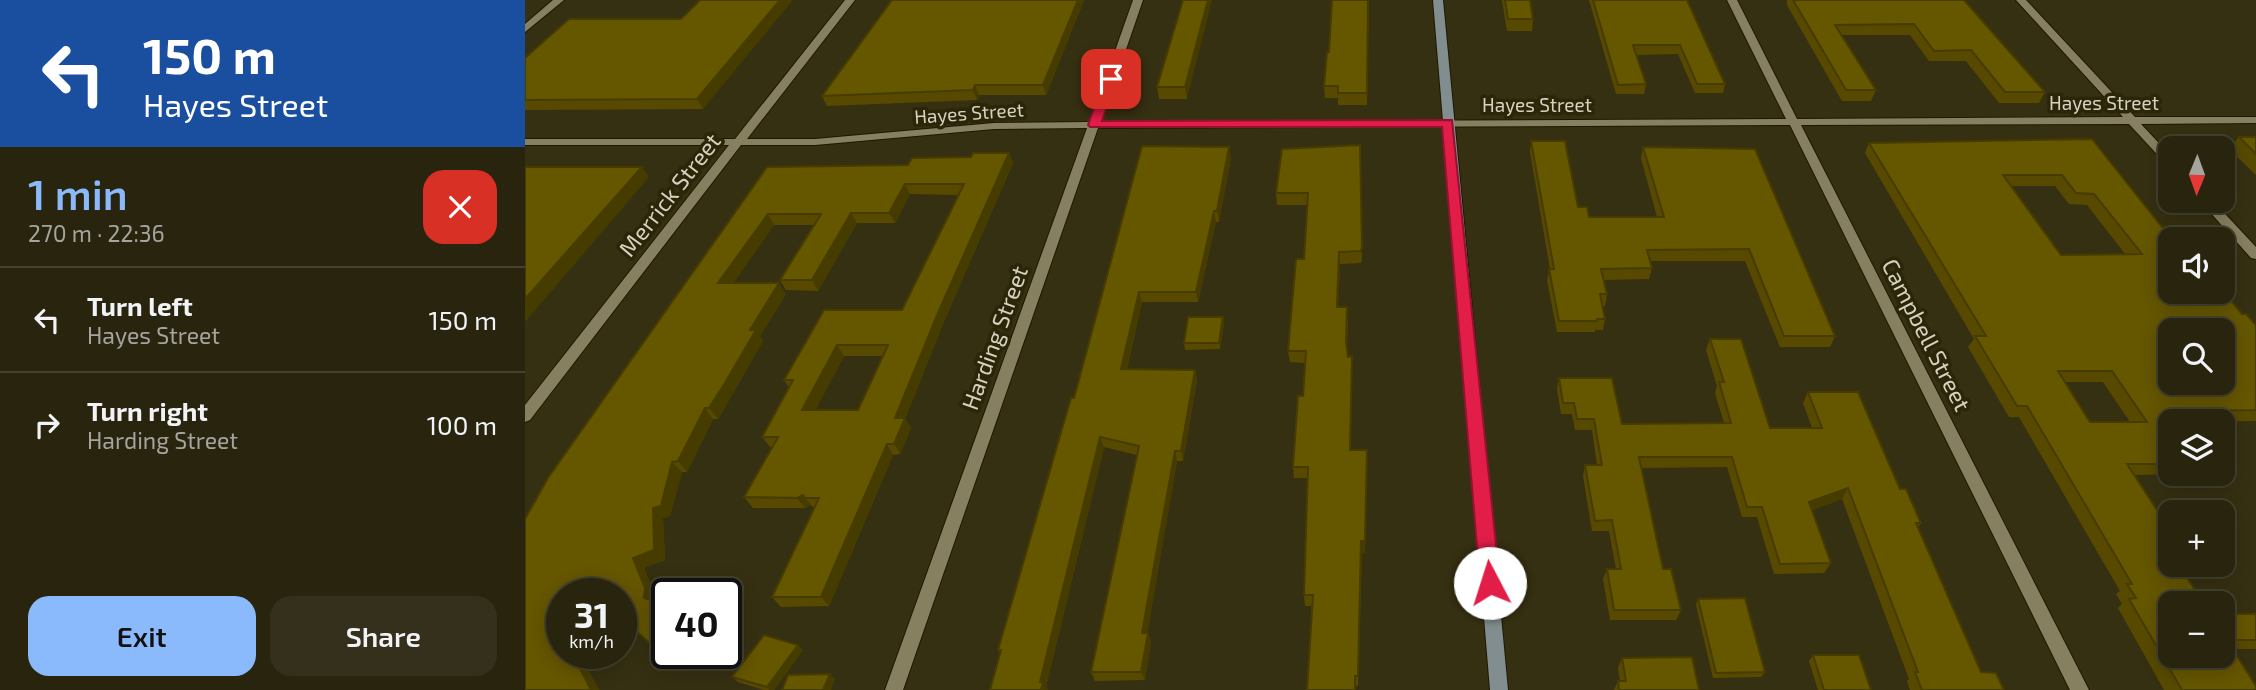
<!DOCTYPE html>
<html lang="en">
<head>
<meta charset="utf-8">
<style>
  :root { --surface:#28240e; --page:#34301c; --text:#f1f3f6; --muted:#a5a49e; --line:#44412e; --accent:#8bbafc }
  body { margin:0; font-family:"Exo 2",sans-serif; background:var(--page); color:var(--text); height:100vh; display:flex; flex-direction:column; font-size:26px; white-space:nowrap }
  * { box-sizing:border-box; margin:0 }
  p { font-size:23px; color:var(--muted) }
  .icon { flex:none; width:38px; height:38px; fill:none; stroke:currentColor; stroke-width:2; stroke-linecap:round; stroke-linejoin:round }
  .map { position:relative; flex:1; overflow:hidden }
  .panel { display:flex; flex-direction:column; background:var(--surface); width:525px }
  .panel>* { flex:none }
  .hud { background:#1a4fa0; color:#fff; overflow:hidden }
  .needle { width:46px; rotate:181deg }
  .controls { position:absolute; left:1633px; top:136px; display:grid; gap:14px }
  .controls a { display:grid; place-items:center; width:77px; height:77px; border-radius:14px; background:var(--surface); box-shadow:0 4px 18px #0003,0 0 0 2px var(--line); font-size:35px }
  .speed { position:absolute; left:21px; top:578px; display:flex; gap:14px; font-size:35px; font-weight:700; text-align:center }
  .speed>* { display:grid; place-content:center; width:91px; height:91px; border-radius:50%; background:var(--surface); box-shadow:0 4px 18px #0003,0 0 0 2px var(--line); line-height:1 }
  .speed small { font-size:18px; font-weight:400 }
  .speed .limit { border:4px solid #111; border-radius:10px; background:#fff; color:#111 }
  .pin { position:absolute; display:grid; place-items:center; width:60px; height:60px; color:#fff; margin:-30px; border-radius:14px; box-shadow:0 4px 10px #0006 }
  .me { position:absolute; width:77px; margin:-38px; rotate:355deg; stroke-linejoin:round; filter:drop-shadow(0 0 5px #0008) }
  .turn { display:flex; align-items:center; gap:24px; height:147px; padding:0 28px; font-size:32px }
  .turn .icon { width:91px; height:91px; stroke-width:2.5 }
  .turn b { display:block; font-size:49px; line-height:60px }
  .round { display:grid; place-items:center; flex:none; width:74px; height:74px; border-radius:21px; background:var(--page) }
  .summary { display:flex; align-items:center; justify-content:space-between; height:119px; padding:0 28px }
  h1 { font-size:42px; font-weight:600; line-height:52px; color:var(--accent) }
  .action { display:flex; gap:14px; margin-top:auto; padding:14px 28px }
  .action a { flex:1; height:80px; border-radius:21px; background:var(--accent); color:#111; font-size:28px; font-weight:600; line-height:80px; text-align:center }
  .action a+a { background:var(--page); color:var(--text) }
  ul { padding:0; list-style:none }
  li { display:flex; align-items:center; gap:21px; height:105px; padding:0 28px; border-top:2px solid var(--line) }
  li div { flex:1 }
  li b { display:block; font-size:26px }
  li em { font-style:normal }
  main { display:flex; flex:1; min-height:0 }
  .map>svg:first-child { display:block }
</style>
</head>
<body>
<main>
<section class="panel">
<div class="hud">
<div class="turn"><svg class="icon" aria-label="left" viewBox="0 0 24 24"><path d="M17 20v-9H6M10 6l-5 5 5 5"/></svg><div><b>150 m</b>Hayes Street</div></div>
</div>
<div class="summary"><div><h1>1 min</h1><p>270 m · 22:36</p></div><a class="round" style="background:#d93025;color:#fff"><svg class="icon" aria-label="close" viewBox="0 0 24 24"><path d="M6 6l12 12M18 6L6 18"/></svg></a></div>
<ul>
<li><svg class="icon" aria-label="left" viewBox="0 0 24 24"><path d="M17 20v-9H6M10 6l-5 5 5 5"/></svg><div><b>Turn left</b><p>Hayes Street</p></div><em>150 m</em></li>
<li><svg class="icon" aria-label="right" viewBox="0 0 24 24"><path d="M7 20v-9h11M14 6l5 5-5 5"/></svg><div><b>Turn right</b><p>Harding Street</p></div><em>100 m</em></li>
</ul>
<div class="action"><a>Exit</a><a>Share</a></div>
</section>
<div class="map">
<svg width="1731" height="690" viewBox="0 0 1731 690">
  <rect width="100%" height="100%" fill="#363012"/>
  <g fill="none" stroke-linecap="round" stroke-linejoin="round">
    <g stroke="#1e1800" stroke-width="2">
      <path id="street" d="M 28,0 L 39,0 L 0,32 L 0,24 Z
        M 320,0 L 330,0 L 222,139 L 290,139 L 469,123 L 565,122 L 608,0 L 618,0 L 576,122 L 1261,119 L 1202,0 L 1212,0 L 1272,119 L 1598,117 L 1491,0 L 1501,0 L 1610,117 L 1731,117 L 1731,123 L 1616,124 L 1645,155 L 1645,165 L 1641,164 L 1604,124 L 1276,125 L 1564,690 L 1545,690 L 1265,125 L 573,128 L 378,690 L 360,690 L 562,128 L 469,129 L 290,145 L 216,145 L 5,420 L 0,422 L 0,405 L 204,145 L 0,145 L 0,139 L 210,139 Z
        M 1675,201 L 1688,201 L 1731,247 L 1731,259 L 1726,258 Z"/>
    </g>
    <g stroke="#1e1800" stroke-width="2">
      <path id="secondary" d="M 908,0 L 918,0 L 983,690 L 965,690 Z"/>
    </g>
    <use href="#street" fill="#878060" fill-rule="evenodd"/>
    <use href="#secondary" fill="#818d8e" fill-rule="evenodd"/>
  </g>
  <path fill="#574a00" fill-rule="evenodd" d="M 367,0 L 559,0 L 521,95 L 454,95 L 452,100 L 302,106 L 297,96 Z
    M 658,0 L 662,99 L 634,99 L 632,87 Z
    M 844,0 L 842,105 L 813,105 L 813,98 L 800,98 L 799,86 L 804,52 Z
    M 977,0 L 1005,0 L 1008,19 L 1007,31 L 982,31 Z
    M 1064,0 L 1162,0 L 1200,84 L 1198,93 L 1170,93 L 1153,54 L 1111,55 L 1121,84 L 1119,94 L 1091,94 Z
    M 1262,0 L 1439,0 L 1520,92 L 1514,103 L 1474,103 L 1441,61 L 1404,61 L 1385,35 L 1316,35 L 1351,90 L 1346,101 L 1317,101 L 1262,5 Z
    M 156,19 L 178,109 L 0,110 L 0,58 Z
    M 1714,137 L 1731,137 L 1731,175 L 1704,149 Z
    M 1567,139 L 1637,227 L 1717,314 L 1731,325 L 1731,421 L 1645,422 L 1645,474 L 1665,474 L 1609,475 L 1645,565 L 1661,565 L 1657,569 L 1645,656 L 1698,614 L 1731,614 L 1731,649 L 1708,649 L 1731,690 L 1639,690 L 1593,608 L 1597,604 L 1591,594 L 1595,591 L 1494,417 L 1484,417 L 1443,347 L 1449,339 L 1340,153 L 1344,143 ZM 1485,186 L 1530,186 L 1544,204 L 1562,205 L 1601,255 L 1536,255 ZM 1539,382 L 1578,382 L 1605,422 L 1565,422 Z
    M 1006,141 L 1053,207 L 1064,217 L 1132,217 L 1116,158 L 1118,147 L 1230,149 L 1310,336 L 1305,347 L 1255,347 L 1220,261 L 1125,261 L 1127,268 L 1124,279 L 1079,280 L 1082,294 L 1080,306 L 1077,306 L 1080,319 L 1078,330 L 1070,330 L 1070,332 L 1032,332 L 1022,280 L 1025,269 L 1005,152 Z
    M 835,145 L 837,258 L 836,263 L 815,264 L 813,307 L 823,319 L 822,348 L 823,357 L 827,368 L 825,450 L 842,450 L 840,552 L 837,553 L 833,686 L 831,686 L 831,690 L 782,690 L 787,606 L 780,606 L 779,595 L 783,478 L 769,478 L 768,467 L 778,396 L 780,363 L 765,362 L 763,351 L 779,259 L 783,205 L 752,205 L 751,193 Z
    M 617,146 L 706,157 L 694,222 L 691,222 L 673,302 L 617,302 L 602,369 L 670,370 L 672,380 L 658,461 L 652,461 L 634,564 L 622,633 L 626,642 L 620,680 L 570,681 L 566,672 L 612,455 L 579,447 L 521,687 L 523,690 L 465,690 L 475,654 L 473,650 L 549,398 Z
    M 484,153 L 488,163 L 418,324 L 380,419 L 386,428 L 375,454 L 368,455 L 304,606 L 256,607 L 247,597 L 289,508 L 286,505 L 280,508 L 228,508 L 219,497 L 247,447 L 245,447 L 237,437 L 264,387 L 259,380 L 299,310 L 377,310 L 434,195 L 385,194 L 370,223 L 332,223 L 293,291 L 261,290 L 255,280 L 289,225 L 249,225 L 208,283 L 261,294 L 235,336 L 238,341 L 193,419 L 188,419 L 162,472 L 157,472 L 145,516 L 138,518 L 140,560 L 119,567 L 131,598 L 130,605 L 144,659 L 106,625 L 37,653 L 57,653 L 0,690 L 242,167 L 383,165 ZM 319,356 L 358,356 L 333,410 L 290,410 Z
    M 699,323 L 695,349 L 660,350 L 659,343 Z
    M 1185,339 L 1245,428 L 1287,428 L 1278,403 L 1283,392 L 1375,489 L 1396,523 L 1393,527 L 1456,672 L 1479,690 L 1385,690 L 1382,681 L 1384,679 L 1317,499 L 1287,510 L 1306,563 L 1299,573 L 1249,574 L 1232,517 L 1217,517 L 1202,467 L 1116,468 L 1138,569 L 1156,610 L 1151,620 L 1085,620 L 1078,579 L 1082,569 L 1091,569 L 1084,531 L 1067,531 L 1058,476 L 1060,465 L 1072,465 L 1067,430 L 1050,430 L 1047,414 L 1036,414 L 1032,389 L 1034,378 L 1097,424 L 1199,423 L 1190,393 L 1192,386 L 1181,350 Z
    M 1173,599 L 1240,672 L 1236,677 L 1188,678 L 1171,605 Z
    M 278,650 L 249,690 L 239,690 L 213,682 L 207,677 Z
    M 1288,655 L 1346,690 L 1293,690 L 1284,661 Z
    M 1097,658 L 1174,690 L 1089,690 L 1093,681 L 1095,681 L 1093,668 Z"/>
  <path fill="#473c00" d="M 255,0 L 268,0 L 178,109 L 172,99 Z
    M 553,0 L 559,0 L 521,95 L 518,85 Z
    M 683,0 L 687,0 L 662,99 L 660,87 Z
    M 450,85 L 454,95 L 452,100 L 448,90 Z
    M 704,147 L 706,157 L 694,222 L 692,211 Z
    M 484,153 L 488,163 L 418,324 L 380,419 L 386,428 L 375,454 L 369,444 L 370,418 L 413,313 Z
    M 117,167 L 124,177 L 0,322 L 0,299 Z
    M 380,184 L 385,194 L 370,223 L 364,213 Z
    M 689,211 L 691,222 L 673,302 L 671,292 Z
    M 326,213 L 332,223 L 293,291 L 287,280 Z
    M 243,214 L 249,225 L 201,294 L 193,283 Z
    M 814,252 L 815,264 L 813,319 L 812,307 Z
    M 254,283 L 261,294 L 235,336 L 238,341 L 193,419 L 184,408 L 225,330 Z
    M 614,292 L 617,302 L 599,380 L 596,369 Z
    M 698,317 L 699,323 L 695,349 L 694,343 Z
    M 312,345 L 319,356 L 285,421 L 277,410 Z
    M 670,370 L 672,380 L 658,461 L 656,451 Z
    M 180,408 L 188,419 L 162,472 L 153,461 Z
    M 575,437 L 579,447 L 521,687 L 523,690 L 516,690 L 515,682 Z
    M 362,444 L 368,455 L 304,606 L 296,597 Z
    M 842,450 L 840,552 L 837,553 L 833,686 L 836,541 Z
    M 650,451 L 652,461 L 621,642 L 617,633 Z
    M 147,462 L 157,472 L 145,516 L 138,518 L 140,560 L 119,567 L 131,598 L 130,605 L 139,616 L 119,598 L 108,558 Z
    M 1323,488 L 1317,499 L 1278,513 L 1284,502 Z
    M 278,495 L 286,505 L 280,508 L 272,498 Z
    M 96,617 L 106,625 L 96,631 Z
    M 623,633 L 626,642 L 620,680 L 616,672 Z
    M 142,643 L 142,653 L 151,653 L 144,659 L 132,650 Z
    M 273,645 L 278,650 L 249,690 L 244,690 L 242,687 Z
    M 47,653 L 57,653 L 55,654 L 74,690 L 66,690 Z
    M 305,674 L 310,679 L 306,690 L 298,690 Z"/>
  <path fill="#655600" stroke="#473c00" stroke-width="2" fill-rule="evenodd" d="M 175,0 L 255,0 L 172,99 L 0,100 L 0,58 L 44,19 L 156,19 Z
    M 367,0 L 553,0 L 518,85 L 450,85 L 448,90 L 297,96 Z
    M 658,0 L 683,0 L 660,87 L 632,87 Z
    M 807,0 L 843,0 L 842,93 L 813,93 L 813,86 L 799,86 L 802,52 L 804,52 Z
    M 980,0 L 1005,0 L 1008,19 L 983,19 Z
    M 1068,0 L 1162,0 L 1200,84 L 1172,84 L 1155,45 L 1108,45 L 1121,84 L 1093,85 Z
    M 1268,0 L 1439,0 L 1520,92 L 1480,92 L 1446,50 L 1409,51 L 1389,24 L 1310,25 L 1351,90 L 1321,90 Z
    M 1714,137 L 1731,137 L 1731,154 Z
    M 1567,139 L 1637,227 L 1642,227 L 1653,240 L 1645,240 L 1645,292 L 1698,291 L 1717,314 L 1721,314 L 1731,325 L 1731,410 L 1650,411 L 1657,422 L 1645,422 L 1645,464 L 1602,464 L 1645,530 L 1645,565 L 1654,565 L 1679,604 L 1645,604 L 1645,656 L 1698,656 L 1698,614 L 1731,614 L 1731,640 L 1702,640 L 1731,686 L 1731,690 L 1657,690 L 1604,599 L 1611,598 L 1602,584 L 1607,584 L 1502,406 L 1492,406 L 1450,336 L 1461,336 L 1344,143 ZM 1478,175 L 1537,175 L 1551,193 L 1569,194 L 1617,254 L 1536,255 ZM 1645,331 L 1698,331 L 1698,383 L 1645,383 ZM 1533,371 L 1587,371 L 1622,422 L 1565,422 Z
    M 1006,141 L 1040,141 L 1053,207 L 1062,207 L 1064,217 L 1139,217 L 1118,147 L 1230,149 L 1310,336 L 1259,336 L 1224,249 L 1122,250 L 1127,268 L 1076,269 L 1082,294 L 1075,294 L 1080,319 L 1072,319 L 1072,321 L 1034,321 L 1024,269 L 1029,269 Z
    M 835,145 L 837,246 L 836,251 L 814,252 L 812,307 L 822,307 L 821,341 L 823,357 L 827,356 L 825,450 L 842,450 L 840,541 L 836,541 L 833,676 L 830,676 L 830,690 L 782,690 L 788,595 L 779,595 L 783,467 L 768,467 L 773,396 L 778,396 L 781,351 L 763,351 L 771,259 L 779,259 L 783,193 L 751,193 L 757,149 Z
    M 617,146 L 704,147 L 692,211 L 689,211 L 671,292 L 614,292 L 596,369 L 670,370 L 656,451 L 650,451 L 631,555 L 617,633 L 623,633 L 616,672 L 566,672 L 614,446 L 575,437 L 515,682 L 518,682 L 516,690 L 465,690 L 476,650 L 473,650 L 546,398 L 549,398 Z
    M 448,153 L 484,153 L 413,313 L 370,418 L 380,418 L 369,444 L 362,444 L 296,597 L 247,597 L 294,498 L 280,498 L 278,495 L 272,498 L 219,497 L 253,437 L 237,437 L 268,380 L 259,380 L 299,310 L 377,310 L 439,184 L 380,184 L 364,213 L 326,213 L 287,280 L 255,280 L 296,214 L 243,214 L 193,283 L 254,283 L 225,330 L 231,330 L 200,383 L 184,408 L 180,408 L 153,461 L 147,462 L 136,506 L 128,508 L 129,550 L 108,558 L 120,588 L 119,598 L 126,600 L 128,607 L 134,603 L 142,605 L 142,643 L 132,650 L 96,617 L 96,593 L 37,593 L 37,653 L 47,653 L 66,690 L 0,690 L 0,519 L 23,478 L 242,167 L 383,165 L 387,158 L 446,157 ZM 312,345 L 363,345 L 333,410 L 277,410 Z
    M 0,167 L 117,167 L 0,299 Z
    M 663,317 L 698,317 L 694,343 L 659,343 Z
    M 1185,339 L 1216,339 L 1245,428 L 1297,428 L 1283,392 L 1333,392 L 1375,489 L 1381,489 L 1396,523 L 1391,523 L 1456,672 L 1471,673 L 1479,690 L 1397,690 L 1390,672 L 1393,672 L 1323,488 L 1284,502 L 1306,563 L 1255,564 L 1237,507 L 1222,507 L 1207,457 L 1114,457 L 1138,569 L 1146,569 L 1156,610 L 1089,610 L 1082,569 L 1096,569 L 1087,520 L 1070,521 L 1060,465 L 1077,465 L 1069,419 L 1052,419 L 1049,403 L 1038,403 L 1034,378 L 1087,378 L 1097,424 L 1206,423 L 1194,382 L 1199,382 Z
    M 1220,598 L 1240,672 L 1191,673 L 1173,599 Z
    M 239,635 L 273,645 L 242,687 L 207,677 Z
    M 1288,655 L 1334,655 L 1346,690 L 1299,690 Z
    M 1167,657 L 1174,690 L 1094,690 L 1093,681 L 1101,681 L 1097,658 Z
    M 305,674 L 298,690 L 257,690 L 263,675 Z"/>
  <path fill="#e11d48" stroke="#92132f" stroke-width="2" d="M 586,75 L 591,79 L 577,121 L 927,120 L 975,583 L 972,589 L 965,592 L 958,589 L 955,583 L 917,127 L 565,127 L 563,125 L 580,79 Z"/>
  <g text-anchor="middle" stroke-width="7" stroke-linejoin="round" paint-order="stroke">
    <g font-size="19" fill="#d5d2c1" stroke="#2c2608">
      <text x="1579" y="110">Hayes Street</text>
      <text x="1012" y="112">Hayes Street</text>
      <text transform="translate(444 113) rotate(-4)" y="7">Hayes Street</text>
    </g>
    <g font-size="23" fill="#d5d2c1" stroke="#2c2608">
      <text transform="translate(145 195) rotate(-52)" y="8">Merrick Street</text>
      <text transform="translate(1401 335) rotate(63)" y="8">Campbell Street</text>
      <text transform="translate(470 338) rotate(-70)" y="8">Harding Street</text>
    </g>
  </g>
</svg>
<div class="controls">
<a><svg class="needle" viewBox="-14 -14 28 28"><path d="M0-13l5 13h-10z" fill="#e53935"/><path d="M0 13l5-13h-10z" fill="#a5a49e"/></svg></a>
<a><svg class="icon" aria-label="sound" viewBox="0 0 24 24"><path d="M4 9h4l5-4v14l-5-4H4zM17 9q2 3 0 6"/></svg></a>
<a><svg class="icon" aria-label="search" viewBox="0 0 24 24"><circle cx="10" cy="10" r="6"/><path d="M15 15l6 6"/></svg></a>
<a><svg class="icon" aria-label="layers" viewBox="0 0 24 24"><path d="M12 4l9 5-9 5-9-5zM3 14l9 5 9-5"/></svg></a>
<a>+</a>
<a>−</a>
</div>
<div class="speed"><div>31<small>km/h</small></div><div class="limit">40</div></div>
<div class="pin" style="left:586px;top:79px;background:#d93025"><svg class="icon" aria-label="arrive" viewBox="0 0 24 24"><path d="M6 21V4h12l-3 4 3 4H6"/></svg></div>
<svg class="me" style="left:965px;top:583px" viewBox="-20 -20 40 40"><circle r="19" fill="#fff"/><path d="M0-13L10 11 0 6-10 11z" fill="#e11d48"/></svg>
</div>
</main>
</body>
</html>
